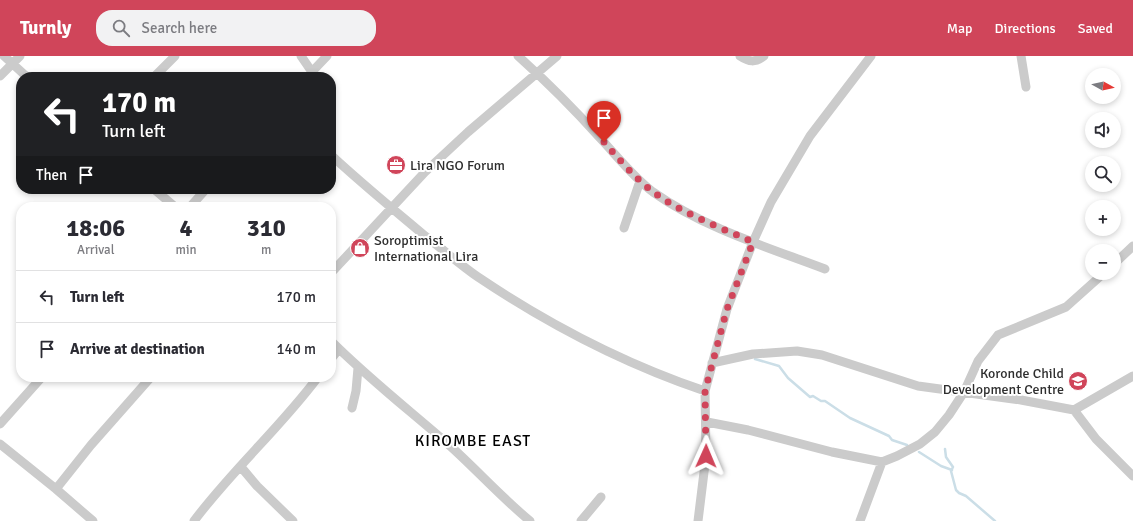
<!DOCTYPE html>
<html lang="en">
<head>
<meta charset="utf-8">
<style>
  :root { --surface:#fff; --page:#f2f2f3; --text:#2b2b33; --muted:#7c7c81; --line:#e1e1e2; --accent:#d0455a }
  body { margin:0; font-family:Signika,sans-serif; background:var(--page); color:var(--text); height:100vh; display:flex; flex-direction:column; font-size:15px; white-space:nowrap }
  * { box-sizing:border-box; margin:0 }
  p { font-size:13px; color:var(--muted) }
  .icon { flex:none; width:22px; height:22px; fill:none; stroke:currentColor; stroke-width:2; stroke-linecap:round; stroke-linejoin:round }
  .map { position:relative; flex:1; overflow:hidden }
  .details { position:absolute; left:16px; top:146px; width:320px; height:180px; display:flex; flex-direction:column; background:var(--surface); border-radius:16px; box-shadow:0 2px 6px #0003 }
  .details>* { flex:none }
  .guide { position:absolute; left:16px; top:16px; width:320px; height:122px; border-radius:16px; box-shadow:0 2px 6px #0003; background:#202124; color:#fff; overflow:hidden }
  .needle { width:26px; rotate:98deg }
  .controls { position:absolute; left:1085px; top:12px; display:grid; gap:8px }
  .controls a { display:grid; place-items:center; width:36px; height:36px; border-radius:50%; background:var(--surface); box-shadow:0 2px 6px #0003; font-size:20px }
  .pin { position:absolute; display:grid; place-items:center; width:34px; height:34px; color:#fff; margin:-41px -17px; border-radius:50% 50% 50% 0; rotate:-45deg; box-shadow:0 0 4px #0007 }
  .pin .icon { rotate:45deg }
  .me { position:absolute; width:44px; margin:-22px; rotate:1deg; stroke-linejoin:round; filter:drop-shadow(0 0 3px #0008) }
  .turn { display:flex; align-items:center; gap:14px; height:84px; padding:0 20px; font-size:18px }
  .turn .icon { width:52px; height:52px; stroke-width:2.5 }
  .turn b { display:block; font-size:28px; line-height:34px }
  .then { display:flex; align-items:center; height:38px; padding:0 20px; background:#0003; gap:8px; font-size:15px }
  .eta { display:flex; justify-content:space-evenly; align-items:center; height:68px; text-align:center }
  .eta b { font-size:24px; font-weight:800; line-height:28px }
  ul { padding:0; list-style:none }
  li { display:flex; align-items:center; gap:12px; height:52px; padding:0 20px; border-top:1px solid var(--line) }
  li div { flex:1 }
  li b { display:block; font-size:15px }
  li em { font-style:normal }
  header { display:flex; align-items:center; gap:24px; box-sizing:border-box; height:56px; padding:0 20px; background:var(--accent); color:#fff }
  header strong { font-size:19px }
  nav { display:flex; gap:22px; margin-inline-start:auto; font-size:14px }
  .search { width:280px; height:36px; background:var(--page); display:flex; align-items:center; gap:10px; box-sizing:border-box; padding:0 14px; border-radius:16px; color:var(--muted); font-size:15px }
  .map>svg:first-child { display:block }
</style>
</head>
<body>
<header>
<strong>Turnly</strong>
<div class="search"><svg class="icon" aria-label="search" viewBox="0 0 24 24"><circle cx="10" cy="10" r="6"/><path d="M15 15l6 6"/></svg>Search here</div>
<nav><a>Map</a><a>Directions</a><a>Saved</a></nav>
</header>
<div class="map">
<svg width="1133" height="465" viewBox="0 0 1133 465">
  <rect width="100%" height="100%" fill="#fff"/>
  <g fill="none" stroke-linecap="round" stroke-linejoin="round">
    <path stroke="#cbdee7" stroke-width="2.5" d="M 755,303 L 779,310 L 788,322 L 810,341 L 813,340 L 821,345 L 825,345 L 850,362 L 889,380 L 892,384 L 907,389
      M 945,393 L 946,401 L 953,411 L 951,415 L 956,434 L 959,437 L 966,440 L 995,465
      M 919,396 L 941,410 L 952,414"/>
    <path stroke="#cbcbcb" stroke-width="9" d="M 4,0 L 27,21
      M 301,0 L 312,16
      M 518,0 C 547,26 574,53 600,82 C 617,100 633,121 653,136 C 704,172 767,191 825,213
      M 740,0 C 749,6 755,7 764,0
      M 1021,0 L 1026,31
      M 0,20 L 20,0
      M 154,21 L 175,0
      M 307,21 L 327,0
      M 331,99 C 361,127 393,153 425,180 C 443,193 459,208 478,221 C 548,268 625,308 705,335
      M 154,133 L 175,151
      M 190,151 L 206,133
      M 624,172 L 640,125
      M 1114,208 L 1133,190
      M 331,217 L 425,116 L 468,76 L 557,0
      M 331,285 C 368,322 409,354 448,388 C 476,413 501,441 530,465
      M 331,303 L 339,293
      M 712,307 L 753,298 L 797,295 L 822,299 L 918,330 L 1021,344 L 1074,354 L 1133,320
      M 352,352 L 356,335 L 358,312
      M 1074,354 L 1096,383 L 1133,420
      M 707,366 L 748,374 L 832,396 L 882,406 L 897,400 L 920,388 L 935,376 L 949,359 L 964,336 L 978,305 L 998,279 L 1066,251 L 1104,217
      M 0,368 L 42,321
      M 0,388 L 56,433
      M 241,411 L 257,430 L 293,465
      M 93,465 L 56,433 L 91,389 L 151,321
      M 194,465 C 232,414 280,372 318,321
      M 581,465 L 601,441
      M 698,465 L 706,400 L 705,335 L 727,253 L 753,186 L 771,146 L 810,80 L 871,0
      M 860,465 L 882,406"/>
  </g>
  <g fill="none" stroke-linecap="round" stroke-linejoin="round">
    <path stroke="#d0455a" stroke-width="7" stroke-dasharray="0 12.6" d="M 604,86 C 619,103 634,121 652,135 C 681,157 719,171 753,186 L 727,253 L 705,335 L 706,400"/>
  </g>
  <defs>
    <g id="office-disc" transform="scale(1)"><circle r="9.5" fill="#d0455a" stroke="#fff"/><path d="M-6-3h4V-5.5h4V-3h4V5H-6ZM-1-4.5V-3h2v-1.5ZM-6 0V1H6V0Z" fill="#fff"/></g>
    <g id="shop-disc" transform="scale(1)"><circle r="9.5" fill="#d0455a" stroke="#fff"/><path d="M-5-2.5h2.3a2.7 3.5 0 0 1 5.4 0H5L5.5 6h-11ZM-1.5-2.5h3a1.5 2.3 0 0 0-3 0Z" fill="#fff"/></g>
    <g id="school-disc" transform="scale(1)"><circle r="9.5" fill="#d0455a" stroke="#fff"/><path d="M0-5L7-2L0 1L-7-2ZM-4 1L0 2.5L4 1V4Q0 6-4 4Z" fill="#fff"/></g>
  </defs>
  <g fill-rule="evenodd">
    <use href="#office-disc" x="396" y="109"/>
    <use href="#shop-disc" x="360" y="192"/>
    <use href="#school-disc" x="1078" y="325"/>
  </g>
  <g text-anchor="middle" stroke-width="4" stroke-linejoin="round" paint-order="stroke">
    <g font-size="14" fill="#2e2e2e" stroke="#fff" text-anchor="start">
      <text x="410" y="114">Lira NGO Forum</text>
      <text x="374" y="189">Soroptimist<tspan x="374" dy="16">International Lira</tspan></text>
      <text x="1064" y="322" text-anchor="end">Koronde Child<tspan x="1064" dy="16">Development Centre</tspan></text>
    </g>
    <g font-size="16" letter-spacing="1" fill="#000" stroke="#fff">
      <text x="473" y="390">KIROMBE EAST</text>
    </g>
  </g>
</svg>
<div class="controls">
<a><svg class="needle" viewBox="-14 -14 28 28"><path d="M0-13l5 13h-10z" fill="#e53935"/><path d="M0 13l5-13h-10z" fill="#7c7c81"/></svg></a>
<a><svg class="icon" aria-label="sound" viewBox="0 0 24 24"><path d="M4 9h4l5-4v14l-5-4H4zM17 9q2 3 0 6"/></svg></a>
<a><svg class="icon" aria-label="search" viewBox="0 0 24 24"><circle cx="10" cy="10" r="6"/><path d="M15 15l6 6"/></svg></a>
<a>+</a>
<a>−</a>
</div>
<div class="pin" style="left:604px;top:86px;background:#d93025"><svg class="icon" aria-label="arrive" viewBox="0 0 24 24"><path d="M6 21V4h12l-3 4 3 4H6"/></svg></div>
<svg class="me" style="left:706px;top:400px" viewBox="-20 -20 40 40"><path d="M0-17L14 15 0 8-14 15z" fill="#d0455a" stroke="#fff" stroke-width="4"/></svg>
<div class="guide">
<div class="turn"><svg class="icon" aria-label="left" viewBox="0 0 24 24"><path d="M17 20v-9H6M10 6l-5 5 5 5"/></svg><div><b>170 m</b>Turn left</div></div>
<div class="then">Then<svg class="icon" aria-label="arrive" viewBox="0 0 24 24"><path d="M6 21V4h12l-3 4 3 4H6"/></svg></div>
</div>
<section class="details">
<div class="eta">
<div><b>18:06</b><p>Arrival</p></div>
<div><b>4</b><p>min</p></div>
<div><b>310</b><p>m</p></div>
</div>
<ul>
<li><svg class="icon" aria-label="left" viewBox="0 0 24 24"><path d="M17 20v-9H6M10 6l-5 5 5 5"/></svg><div><b>Turn left</b></div><em>170 m</em></li>
<li><svg class="icon" aria-label="arrive" viewBox="0 0 24 24"><path d="M6 21V4h12l-3 4 3 4H6"/></svg><div><b>Arrive at destination</b></div><em>140 m</em></li>
</ul>
</section>
</div>
</body>
</html>
